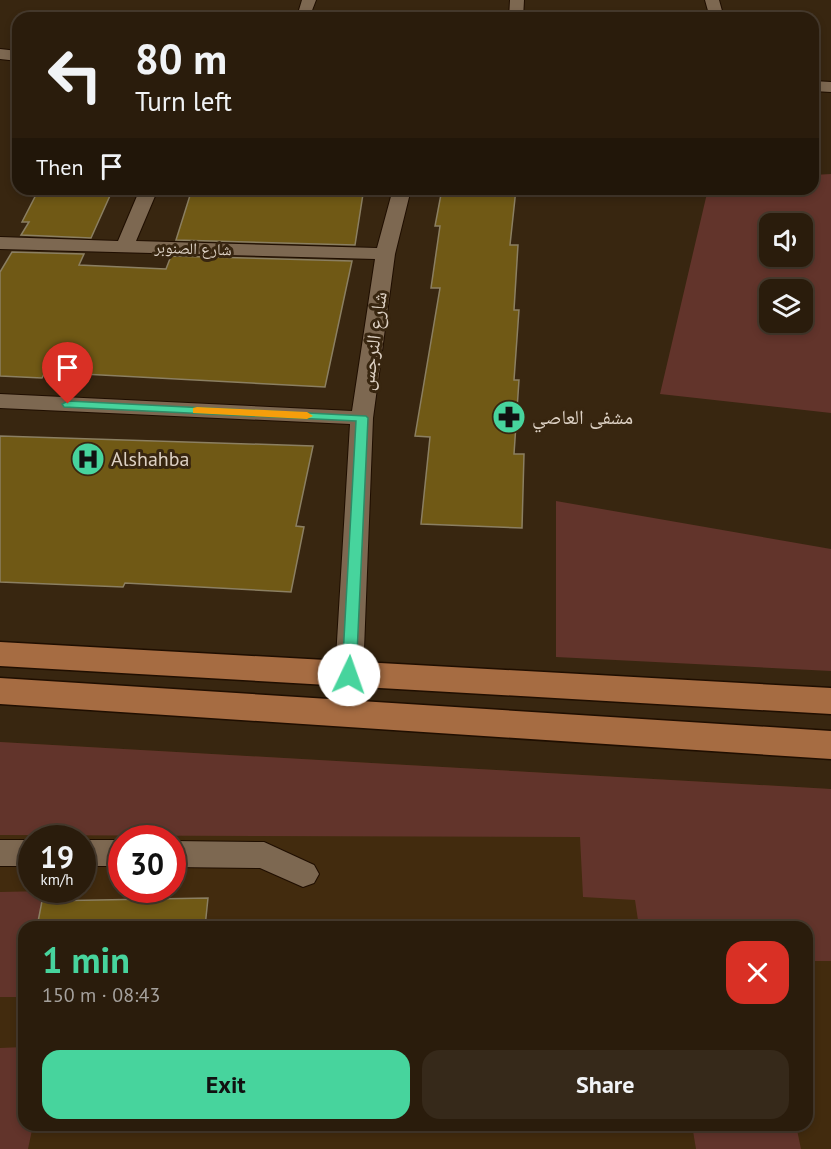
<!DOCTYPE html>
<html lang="en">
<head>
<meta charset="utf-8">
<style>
  :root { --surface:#2a1c0c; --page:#36291a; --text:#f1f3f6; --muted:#a5a19d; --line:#463a2d; --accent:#47d49d }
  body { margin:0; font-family:"PT Sans","Noto Naskh Arabic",sans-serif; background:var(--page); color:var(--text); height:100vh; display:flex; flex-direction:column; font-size:22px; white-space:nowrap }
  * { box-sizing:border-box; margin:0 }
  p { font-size:20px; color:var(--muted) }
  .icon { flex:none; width:33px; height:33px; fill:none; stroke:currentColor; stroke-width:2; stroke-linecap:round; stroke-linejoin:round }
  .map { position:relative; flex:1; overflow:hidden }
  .side { position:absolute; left:18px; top:921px; width:795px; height:210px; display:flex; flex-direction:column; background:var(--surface); border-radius:18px; box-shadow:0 3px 9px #0003,0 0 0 2px var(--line) }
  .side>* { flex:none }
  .hud { position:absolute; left:12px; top:12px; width:807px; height:183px; border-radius:18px; box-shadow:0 3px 9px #0003,0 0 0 2px var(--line); background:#2a1c0c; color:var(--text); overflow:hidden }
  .buttons { position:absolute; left:759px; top:213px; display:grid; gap:12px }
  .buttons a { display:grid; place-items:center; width:54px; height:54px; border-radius:12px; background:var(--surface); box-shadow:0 3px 9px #0003,0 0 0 2px var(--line); font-size:30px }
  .speed { position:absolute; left:18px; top:825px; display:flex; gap:12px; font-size:30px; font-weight:700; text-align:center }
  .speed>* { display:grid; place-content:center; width:78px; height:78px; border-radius:50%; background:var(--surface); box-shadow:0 3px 9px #0003,0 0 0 2px var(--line); line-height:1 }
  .speed small { font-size:15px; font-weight:400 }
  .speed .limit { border:9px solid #d22; background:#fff; color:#111 }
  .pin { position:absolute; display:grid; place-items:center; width:51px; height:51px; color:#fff; margin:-62px -26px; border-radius:50% 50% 50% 0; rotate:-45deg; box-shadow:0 0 6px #0007 }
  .pin .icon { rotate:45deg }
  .me { position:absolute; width:66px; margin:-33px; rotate:3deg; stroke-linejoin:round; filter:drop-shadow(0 0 4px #0008) }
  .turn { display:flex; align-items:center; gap:21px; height:126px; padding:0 24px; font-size:27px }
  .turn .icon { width:78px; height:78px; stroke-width:2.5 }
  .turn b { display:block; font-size:42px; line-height:51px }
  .then { display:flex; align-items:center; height:57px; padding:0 24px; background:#0003; gap:12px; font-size:22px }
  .round { display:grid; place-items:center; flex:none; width:63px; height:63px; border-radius:18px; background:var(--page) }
  .head { display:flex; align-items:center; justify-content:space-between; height:102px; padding:0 24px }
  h1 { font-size:36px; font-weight:700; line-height:45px; color:var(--accent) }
  .primary-button { display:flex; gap:12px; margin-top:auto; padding:12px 24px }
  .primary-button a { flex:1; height:69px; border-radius:18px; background:var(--accent); color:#111; font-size:24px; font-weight:700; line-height:69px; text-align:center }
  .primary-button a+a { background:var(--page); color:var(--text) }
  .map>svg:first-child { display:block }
</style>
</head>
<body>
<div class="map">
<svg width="831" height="1149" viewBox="0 0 831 1149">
  <rect width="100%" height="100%" fill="#382610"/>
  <path fill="#422b0e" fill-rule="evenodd" d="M 0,742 L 831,789 L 831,1149 L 0,1149 ZM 32,838 L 82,838 L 82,890 L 32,890 ZM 122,838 L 172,838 L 172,890 L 122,890 ZM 24,927 L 807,927 L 807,1125 L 24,1125 Z"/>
  <path fill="#62342b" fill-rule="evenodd" d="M 831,174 L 831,413 L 660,394 L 708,189 L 813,189 L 813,175 ZM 770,224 L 802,224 L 802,256 L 770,256 ZM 770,290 L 802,290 L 802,322 L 770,322 Z
    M 556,501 L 831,549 L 831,671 L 556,657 Z
    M 0,742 L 831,789 L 831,961 L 807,961 L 807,927 L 639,927 L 635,900 L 583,897 L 580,837 L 0,835 Z
    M 46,891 L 38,927 L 24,927 L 23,997 L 0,997 L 0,892 Z
    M 24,1047 L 24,1125 L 33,1125 L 28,1149 L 0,1149 L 0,1048 Z
    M 692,1125 L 796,1125 L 801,1149 L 696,1149 Z"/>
  <path fill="#705915" stroke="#8b7f62" stroke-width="1.5" d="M 39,189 L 113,189 L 91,238 L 21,235 L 29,222 L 22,222 Z
    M 192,189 L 263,189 L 262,192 L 363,194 L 355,245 L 176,240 Z
    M 442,189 L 516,189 L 510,245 L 518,245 L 514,310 L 519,310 L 514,380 L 519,380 L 514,454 L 524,454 L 522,528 L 421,524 L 430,437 L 415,436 L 440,288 L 431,288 L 440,226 L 435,226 Z
    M 12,252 L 84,254 L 79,265 L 166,269 L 171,256 L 352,261 L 325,387 L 45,372 L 42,378 L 0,376 L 0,272 Z
    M 0,436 L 313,446 L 296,526 L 304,527 L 291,592 L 125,583 L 123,587 L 0,582 Z
    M 208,898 L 205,927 L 37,927 L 42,901 Z"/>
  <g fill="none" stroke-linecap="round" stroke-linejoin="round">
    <g stroke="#1f0e00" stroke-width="2">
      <path id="street" d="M 302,0 L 316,0 L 311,13 L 301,13 L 299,10 Z
        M 510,0 L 524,0 L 523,18 L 509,18 Z
        M 705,0 L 719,0 L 724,18 L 710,18 Z
        M 0,49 L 18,51 L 18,61 L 0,59 Z
        M 813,81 L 831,82 L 831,92 L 813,91 Z
        M 140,189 L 158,189 L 136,241 L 377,248 L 393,189 L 411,189 L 395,254 L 373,418 L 363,675 L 359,682 L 349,685 L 339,682 L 335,675 L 350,424 L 0,408 L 0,394 L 352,411 L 375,259 L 0,249 L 0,237 L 118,241 Z
        M 0,840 L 32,840 L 32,866 L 0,866 Z
        M 82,840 L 122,840 L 122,866 L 82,866 Z
        M 172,841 L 264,842 L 314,865 L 319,874 L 314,883 L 303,887 L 260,868 L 172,867 Z"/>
    </g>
    <g stroke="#1f0e00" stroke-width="3">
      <path id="primary" d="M 0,642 L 831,688 L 831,714 L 0,666 Z
        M 0,678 L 831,731 L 831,759 L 0,704 Z"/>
    </g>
    <use href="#street" fill="#7d6851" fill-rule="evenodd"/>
    <use href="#primary" fill="#a66c42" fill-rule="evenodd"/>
  </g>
  <path fill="#47d49d" stroke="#2e8a66" stroke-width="1.5" d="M 68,401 L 366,416 L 368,418 L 356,675 L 354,679 L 344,679 L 342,675 L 356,421 L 64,407 L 62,404 Z"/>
  <path fill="#f59e0b" d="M 197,407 L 307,412 L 313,416 L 307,419 L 193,413 L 193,408 Z"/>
  <defs>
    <g id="pharmacy-disc" transform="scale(1.725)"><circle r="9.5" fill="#47d49d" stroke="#382610"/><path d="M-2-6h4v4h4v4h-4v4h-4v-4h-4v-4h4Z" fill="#111"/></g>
    <g id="hospital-disc" transform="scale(1.725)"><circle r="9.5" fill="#47d49d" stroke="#382610"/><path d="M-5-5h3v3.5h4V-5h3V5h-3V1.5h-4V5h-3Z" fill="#111"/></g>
  </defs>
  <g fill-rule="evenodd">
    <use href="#pharmacy-disc" x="509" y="417"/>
    <use href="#hospital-disc" x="88" y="459"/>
  </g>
  <g text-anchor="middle" stroke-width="6" stroke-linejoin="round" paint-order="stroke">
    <g font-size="16" fill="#ddd1c4" stroke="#382610">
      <text transform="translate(193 248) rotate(2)" y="6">شارع الصنوبر</text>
    </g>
    <g font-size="20" fill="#ddd1c4" stroke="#382610">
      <text transform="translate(373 341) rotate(-82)" y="7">شارع النرجس</text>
    </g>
    <g font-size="20" fill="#ddd1c4" stroke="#382610" text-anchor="start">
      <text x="532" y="424">مشفى العاصي</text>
      <text x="111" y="466">Alshahba</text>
    </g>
  </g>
</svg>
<div class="buttons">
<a><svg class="icon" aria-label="sound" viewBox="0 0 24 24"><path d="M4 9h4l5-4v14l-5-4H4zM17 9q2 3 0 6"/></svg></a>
<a><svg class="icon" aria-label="layers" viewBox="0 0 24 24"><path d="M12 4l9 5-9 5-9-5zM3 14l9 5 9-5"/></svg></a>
</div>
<div class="speed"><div>19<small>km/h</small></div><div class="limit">30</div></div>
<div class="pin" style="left:68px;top:404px;background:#d93025"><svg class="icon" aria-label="arrive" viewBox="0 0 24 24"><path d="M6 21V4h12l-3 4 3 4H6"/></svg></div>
<svg class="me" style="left:349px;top:675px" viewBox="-20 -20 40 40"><circle r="19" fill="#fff"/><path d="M0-13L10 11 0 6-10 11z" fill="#47d49d"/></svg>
<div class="hud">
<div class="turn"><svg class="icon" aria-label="left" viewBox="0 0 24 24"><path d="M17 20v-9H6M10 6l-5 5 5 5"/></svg><div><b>80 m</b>Turn left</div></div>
<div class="then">Then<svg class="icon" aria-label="arrive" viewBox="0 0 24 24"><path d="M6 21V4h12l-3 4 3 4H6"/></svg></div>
</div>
<section class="side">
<div class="head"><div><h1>1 min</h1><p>150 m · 08:43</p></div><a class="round" style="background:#d93025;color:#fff"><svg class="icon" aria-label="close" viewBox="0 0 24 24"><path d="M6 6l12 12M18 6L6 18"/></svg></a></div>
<div class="primary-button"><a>Exit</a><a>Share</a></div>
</section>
</div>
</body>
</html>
